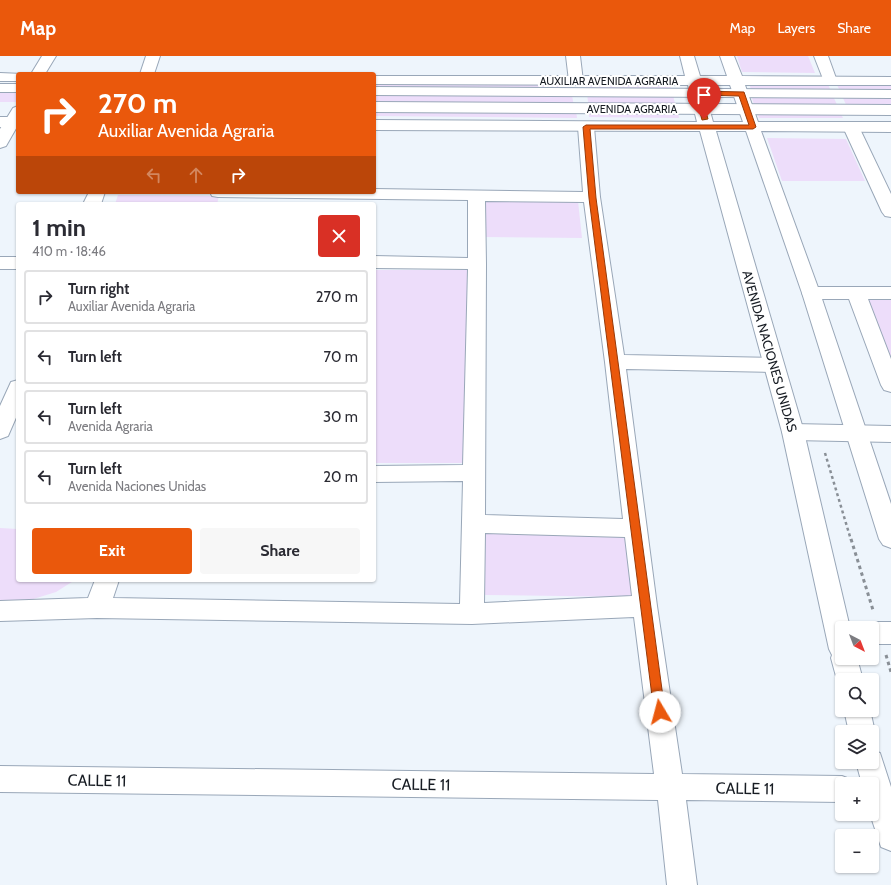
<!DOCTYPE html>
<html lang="en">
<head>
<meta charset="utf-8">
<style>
  :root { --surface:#fff; --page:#f7f7f7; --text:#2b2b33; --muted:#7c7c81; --line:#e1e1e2; --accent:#ea580c }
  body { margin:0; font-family:Cabin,sans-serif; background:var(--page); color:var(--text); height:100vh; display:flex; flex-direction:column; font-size:15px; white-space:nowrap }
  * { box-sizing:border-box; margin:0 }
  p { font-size:13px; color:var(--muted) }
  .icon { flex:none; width:22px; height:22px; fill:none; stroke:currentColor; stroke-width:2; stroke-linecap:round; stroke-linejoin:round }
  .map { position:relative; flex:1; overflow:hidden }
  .sheet { position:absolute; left:16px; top:146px; width:360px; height:380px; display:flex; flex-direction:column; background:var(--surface); border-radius:4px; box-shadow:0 1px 3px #0004 }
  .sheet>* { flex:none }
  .guide { position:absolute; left:16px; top:16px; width:360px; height:122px; border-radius:4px; box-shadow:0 1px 3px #0004; background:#ea580c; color:#fff; overflow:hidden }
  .needle { width:26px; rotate:138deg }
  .tools { position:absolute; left:835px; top:565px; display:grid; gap:8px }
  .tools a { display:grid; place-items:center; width:44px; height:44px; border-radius:4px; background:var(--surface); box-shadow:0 1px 3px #0004; font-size:20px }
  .pin { position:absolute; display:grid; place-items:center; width:34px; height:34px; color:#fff; margin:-41px -17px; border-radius:50% 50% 50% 0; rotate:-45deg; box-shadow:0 0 4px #0007 }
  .pin .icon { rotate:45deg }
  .me { position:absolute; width:44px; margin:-22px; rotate:352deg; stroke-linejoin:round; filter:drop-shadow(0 0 3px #0008) }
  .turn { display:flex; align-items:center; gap:14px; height:84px; padding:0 16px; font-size:18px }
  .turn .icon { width:52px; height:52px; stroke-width:2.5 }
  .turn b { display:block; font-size:28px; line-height:34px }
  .lanes { display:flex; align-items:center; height:38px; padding:0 16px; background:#0003; justify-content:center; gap:20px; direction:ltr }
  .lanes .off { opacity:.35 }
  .round { display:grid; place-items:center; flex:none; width:42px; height:42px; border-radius:4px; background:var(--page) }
  .overview { display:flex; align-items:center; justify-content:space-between; height:68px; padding:0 16px }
  h1 { font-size:24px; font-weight:700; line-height:30px }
  .button { display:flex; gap:8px; margin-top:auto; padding:8px 16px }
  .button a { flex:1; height:46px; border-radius:4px; background:var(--accent); color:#fff; font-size:16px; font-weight:700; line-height:46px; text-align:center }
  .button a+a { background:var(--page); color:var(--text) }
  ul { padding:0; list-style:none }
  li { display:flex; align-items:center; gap:12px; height:54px; margin:0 8px 6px; padding:0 8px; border:2px solid var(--line); border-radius:4px }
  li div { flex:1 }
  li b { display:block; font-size:15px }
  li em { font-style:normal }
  header { display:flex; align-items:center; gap:24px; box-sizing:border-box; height:56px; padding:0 20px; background:var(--accent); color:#fff }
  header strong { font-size:19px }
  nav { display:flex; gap:22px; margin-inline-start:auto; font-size:14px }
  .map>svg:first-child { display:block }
</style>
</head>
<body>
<header>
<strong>Map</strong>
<nav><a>Map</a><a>Layers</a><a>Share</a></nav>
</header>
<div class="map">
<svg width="891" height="829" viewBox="0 0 891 829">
  <rect width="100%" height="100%" fill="#eef5fc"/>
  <path fill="#edddfa" d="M 737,0 L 808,0 L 815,17 L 742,16 Z
    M 374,25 L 572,27 L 573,35 L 374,33 Z
    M 586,27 L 670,28 L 672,36 L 587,35 Z
    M 749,27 L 828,28 L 832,38 L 752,37 Z
    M 836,27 L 891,27 L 891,37 L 841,37 Z
    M 0,34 L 18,34 L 18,42 L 16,46 L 0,46 Z
    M 374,37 L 572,39 L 574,51 L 374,49 Z
    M 587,39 L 673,39 L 676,52 L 589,51 Z
    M 751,39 L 833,40 L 839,53 L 755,52 Z
    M 842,40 L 891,40 L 891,53 L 848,53 Z
    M 374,52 L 576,54 L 577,62 L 374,60 Z
    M 589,54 L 678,55 L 679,62 L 589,61 Z
    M 756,55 L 840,56 L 843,62 L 759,62 Z
    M 767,82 L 846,83 L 865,125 L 782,125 Z
    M 118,139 L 219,140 L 217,148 L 115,148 Z
    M 484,144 L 578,145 L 582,182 L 484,181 Z
    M 374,214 L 468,214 L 464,407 L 374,407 Z
    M 867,243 L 891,243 L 891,303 Z
    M 0,472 L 18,473 L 18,524 L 75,524 L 56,536 L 27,545 L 0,545 Z
    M 485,476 L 626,477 L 634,541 L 485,539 Z"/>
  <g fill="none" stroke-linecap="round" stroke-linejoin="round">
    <g stroke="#99a7b8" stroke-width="2">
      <path id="street" d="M 42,0 L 56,0 L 45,18 L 31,18 Z
        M 146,0 L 160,0 L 154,18 L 140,18 Z
        M 566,0 L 580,0 L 583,25 L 581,28 L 576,29 L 571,28 L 569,25 Z
        M 814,0 L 828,0 L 837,25 L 835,28 L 830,29 L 825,28 Z
        M 18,50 L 18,69 L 6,90 L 0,92 L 0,73 L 13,52 Z
        M 586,66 L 592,68 L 594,71 L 600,141 L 624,299 L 773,302 L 780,304 L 783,309 L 780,314 L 773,316 L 626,313 L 657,550 L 682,718 L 842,720 L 852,724 L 854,728 L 842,728 L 842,746 L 686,744 L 697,829 L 667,829 L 658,744 L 0,736 L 0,710 L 654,718 L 634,561 L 472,568 L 97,562 L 0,565 L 0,545 L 88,542 L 95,524 L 119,524 L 113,542 L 460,548 L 463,425 L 374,426 L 374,410 L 463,409 L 468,213 L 374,212 L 374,200 L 468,202 L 468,144 L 218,141 L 212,140 L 210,136 L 374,136 L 374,133 L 583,136 L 578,71 L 580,68 ZM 485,145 L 584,146 L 605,306 L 623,463 L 485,459 L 486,208 ZM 485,477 L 625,481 L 632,540 L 484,547 Z
        M 851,66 L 857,68 L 859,71 L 891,138 L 891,161 L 885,160 L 882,156 L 843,71 L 845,68 Z
        M 89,136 L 105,136 L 101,148 L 83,148 Z
        M 0,201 L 18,201 L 18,213 L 0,213 Z
        M 811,231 L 891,231 L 891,243 L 868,243 L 891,303 L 891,336 L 884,334 L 881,329 L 849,243 L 811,243 L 804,241 L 802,237 L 804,233 Z
        M 18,324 L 18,357 L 8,380 L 0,383 L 0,350 L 11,326 Z
        M 793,368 L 891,370 L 891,386 L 793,384 L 785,381 L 782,376 L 785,371 Z
        M 872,566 L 891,566 L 891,588 L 872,588 L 872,572 L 862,572 L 863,570 Z"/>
    </g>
    <g stroke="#99a7b8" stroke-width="2">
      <path id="secondary" d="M 680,0 L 694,0 L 700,20 L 727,20 L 720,0 L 734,0 L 742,20 L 891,21 L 891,29 L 745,29 L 758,66 L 891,66 L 891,76 L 761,75 L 820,237 L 891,448 L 891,492 L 883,489 L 879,483 L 802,237 L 746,75 L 716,75 L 804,376 L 850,572 L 842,572 L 842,602 L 857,602 L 863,624 L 842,624 L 842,632 L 837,624 L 831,602 L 832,599 L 829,593 L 782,376 L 700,75 L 374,74 L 374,64 L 697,66 L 688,29 L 374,28 L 374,20 L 685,20 ZM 703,29 L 730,29 L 743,66 L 713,66 Z
        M 0,17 L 23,18 L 18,18 L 18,25 L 0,25 Z
        M 0,61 L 18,61 L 18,71 L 0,71 Z
        M 844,654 L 870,654 L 875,676 L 872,684 L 872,676 L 849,676 Z
        M 872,694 L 880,697 L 891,731 L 891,795 L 881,791 L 870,758 L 872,758 L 872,728 L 862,728 L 856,706 L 872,706 Z"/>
    </g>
    <g stroke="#99a7b8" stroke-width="2">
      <path id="primary" d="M 0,28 L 18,28 L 18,36 L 0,36 Z
        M 374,31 L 891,34 L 891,42 L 374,39 Z
        M 374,46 L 891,49 L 891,59 L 374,56 Z"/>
    </g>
    <path stroke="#898f96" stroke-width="2.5" stroke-dasharray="3 3" stroke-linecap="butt" d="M 825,397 L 851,484"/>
    <path stroke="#898f96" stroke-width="3" stroke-dasharray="3.5 3.5" stroke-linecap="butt" d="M 851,483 L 873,554
      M 886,599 L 891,616"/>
    <use href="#street" fill="#fff" fill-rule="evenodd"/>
    <use href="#secondary" fill="#fff" fill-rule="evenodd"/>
    <use href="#primary" fill="#fff" fill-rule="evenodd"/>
  </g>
  <path fill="#ea580c" stroke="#983908" d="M 698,35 L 744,36 L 756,71 L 753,73 L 590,73 L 596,142 L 665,656 L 664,659 L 660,660 L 656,659 L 654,656 L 589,142 L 583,71 L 586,69 L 749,69 L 739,40 L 701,39 L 708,63 L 702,64 L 695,37 Z"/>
  <g text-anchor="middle" stroke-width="4" stroke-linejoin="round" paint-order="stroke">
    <g font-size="11" fill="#171c23" stroke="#fff">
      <text x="609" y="29">AUXILIAR AVENIDA AGRARIA</text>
      <text x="632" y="57">AVENIDA AGRARIA</text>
    </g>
    <g font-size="13" fill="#171c23" stroke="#fff">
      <text transform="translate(770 295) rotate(74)" y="5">AVENIDA NACIONES UNIDAS</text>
    </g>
    <g font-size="16" fill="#171c23" stroke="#fff">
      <text transform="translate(97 724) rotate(1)" y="6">CALLE 11</text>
      <text transform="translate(421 728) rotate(1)" y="6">CALLE 11</text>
      <text transform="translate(745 732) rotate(1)" y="6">CALLE 11</text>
    </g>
  </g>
</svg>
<div class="tools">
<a><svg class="needle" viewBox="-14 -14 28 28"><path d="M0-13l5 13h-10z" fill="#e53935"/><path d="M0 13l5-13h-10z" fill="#7c7c81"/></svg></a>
<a><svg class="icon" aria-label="search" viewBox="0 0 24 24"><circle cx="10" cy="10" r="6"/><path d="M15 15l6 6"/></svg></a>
<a><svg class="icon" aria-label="layers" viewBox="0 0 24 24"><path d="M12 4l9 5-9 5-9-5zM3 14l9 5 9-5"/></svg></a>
<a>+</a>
<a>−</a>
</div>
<div class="pin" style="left:704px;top:63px;background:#d93025"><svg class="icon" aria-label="arrive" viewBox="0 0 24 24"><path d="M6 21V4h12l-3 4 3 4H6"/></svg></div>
<svg class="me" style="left:660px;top:656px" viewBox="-20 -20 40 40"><circle r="19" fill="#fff"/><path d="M0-13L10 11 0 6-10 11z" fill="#ea580c"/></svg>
<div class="guide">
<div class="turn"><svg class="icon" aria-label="right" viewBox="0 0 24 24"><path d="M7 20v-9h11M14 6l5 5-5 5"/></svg><div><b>270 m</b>Auxiliar Avenida Agraria</div></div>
<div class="lanes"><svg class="icon off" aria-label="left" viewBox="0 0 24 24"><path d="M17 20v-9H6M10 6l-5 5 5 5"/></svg><svg class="icon off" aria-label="ahead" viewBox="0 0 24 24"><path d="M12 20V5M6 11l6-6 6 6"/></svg><svg class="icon" aria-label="right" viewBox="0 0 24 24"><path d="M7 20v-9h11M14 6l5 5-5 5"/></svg></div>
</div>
<section class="sheet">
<div class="overview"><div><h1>1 min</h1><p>410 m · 18:46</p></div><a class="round" style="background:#d93025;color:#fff"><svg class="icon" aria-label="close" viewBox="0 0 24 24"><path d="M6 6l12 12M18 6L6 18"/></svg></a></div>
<ul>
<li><svg class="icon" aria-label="right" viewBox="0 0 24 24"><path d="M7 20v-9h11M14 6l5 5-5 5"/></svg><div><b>Turn right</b><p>Auxiliar Avenida Agraria</p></div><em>270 m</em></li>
<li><svg class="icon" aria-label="left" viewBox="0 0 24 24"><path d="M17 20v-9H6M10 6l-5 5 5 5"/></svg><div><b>Turn left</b></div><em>70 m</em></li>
<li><svg class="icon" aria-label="left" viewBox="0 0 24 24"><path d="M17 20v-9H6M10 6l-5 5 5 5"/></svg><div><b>Turn left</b><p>Avenida Agraria</p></div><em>30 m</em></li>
<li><svg class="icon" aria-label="left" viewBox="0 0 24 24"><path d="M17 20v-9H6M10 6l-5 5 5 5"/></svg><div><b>Turn left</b><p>Avenida Naciones Unidas</p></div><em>20 m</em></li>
</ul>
<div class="button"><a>Exit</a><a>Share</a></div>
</section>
</div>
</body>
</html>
